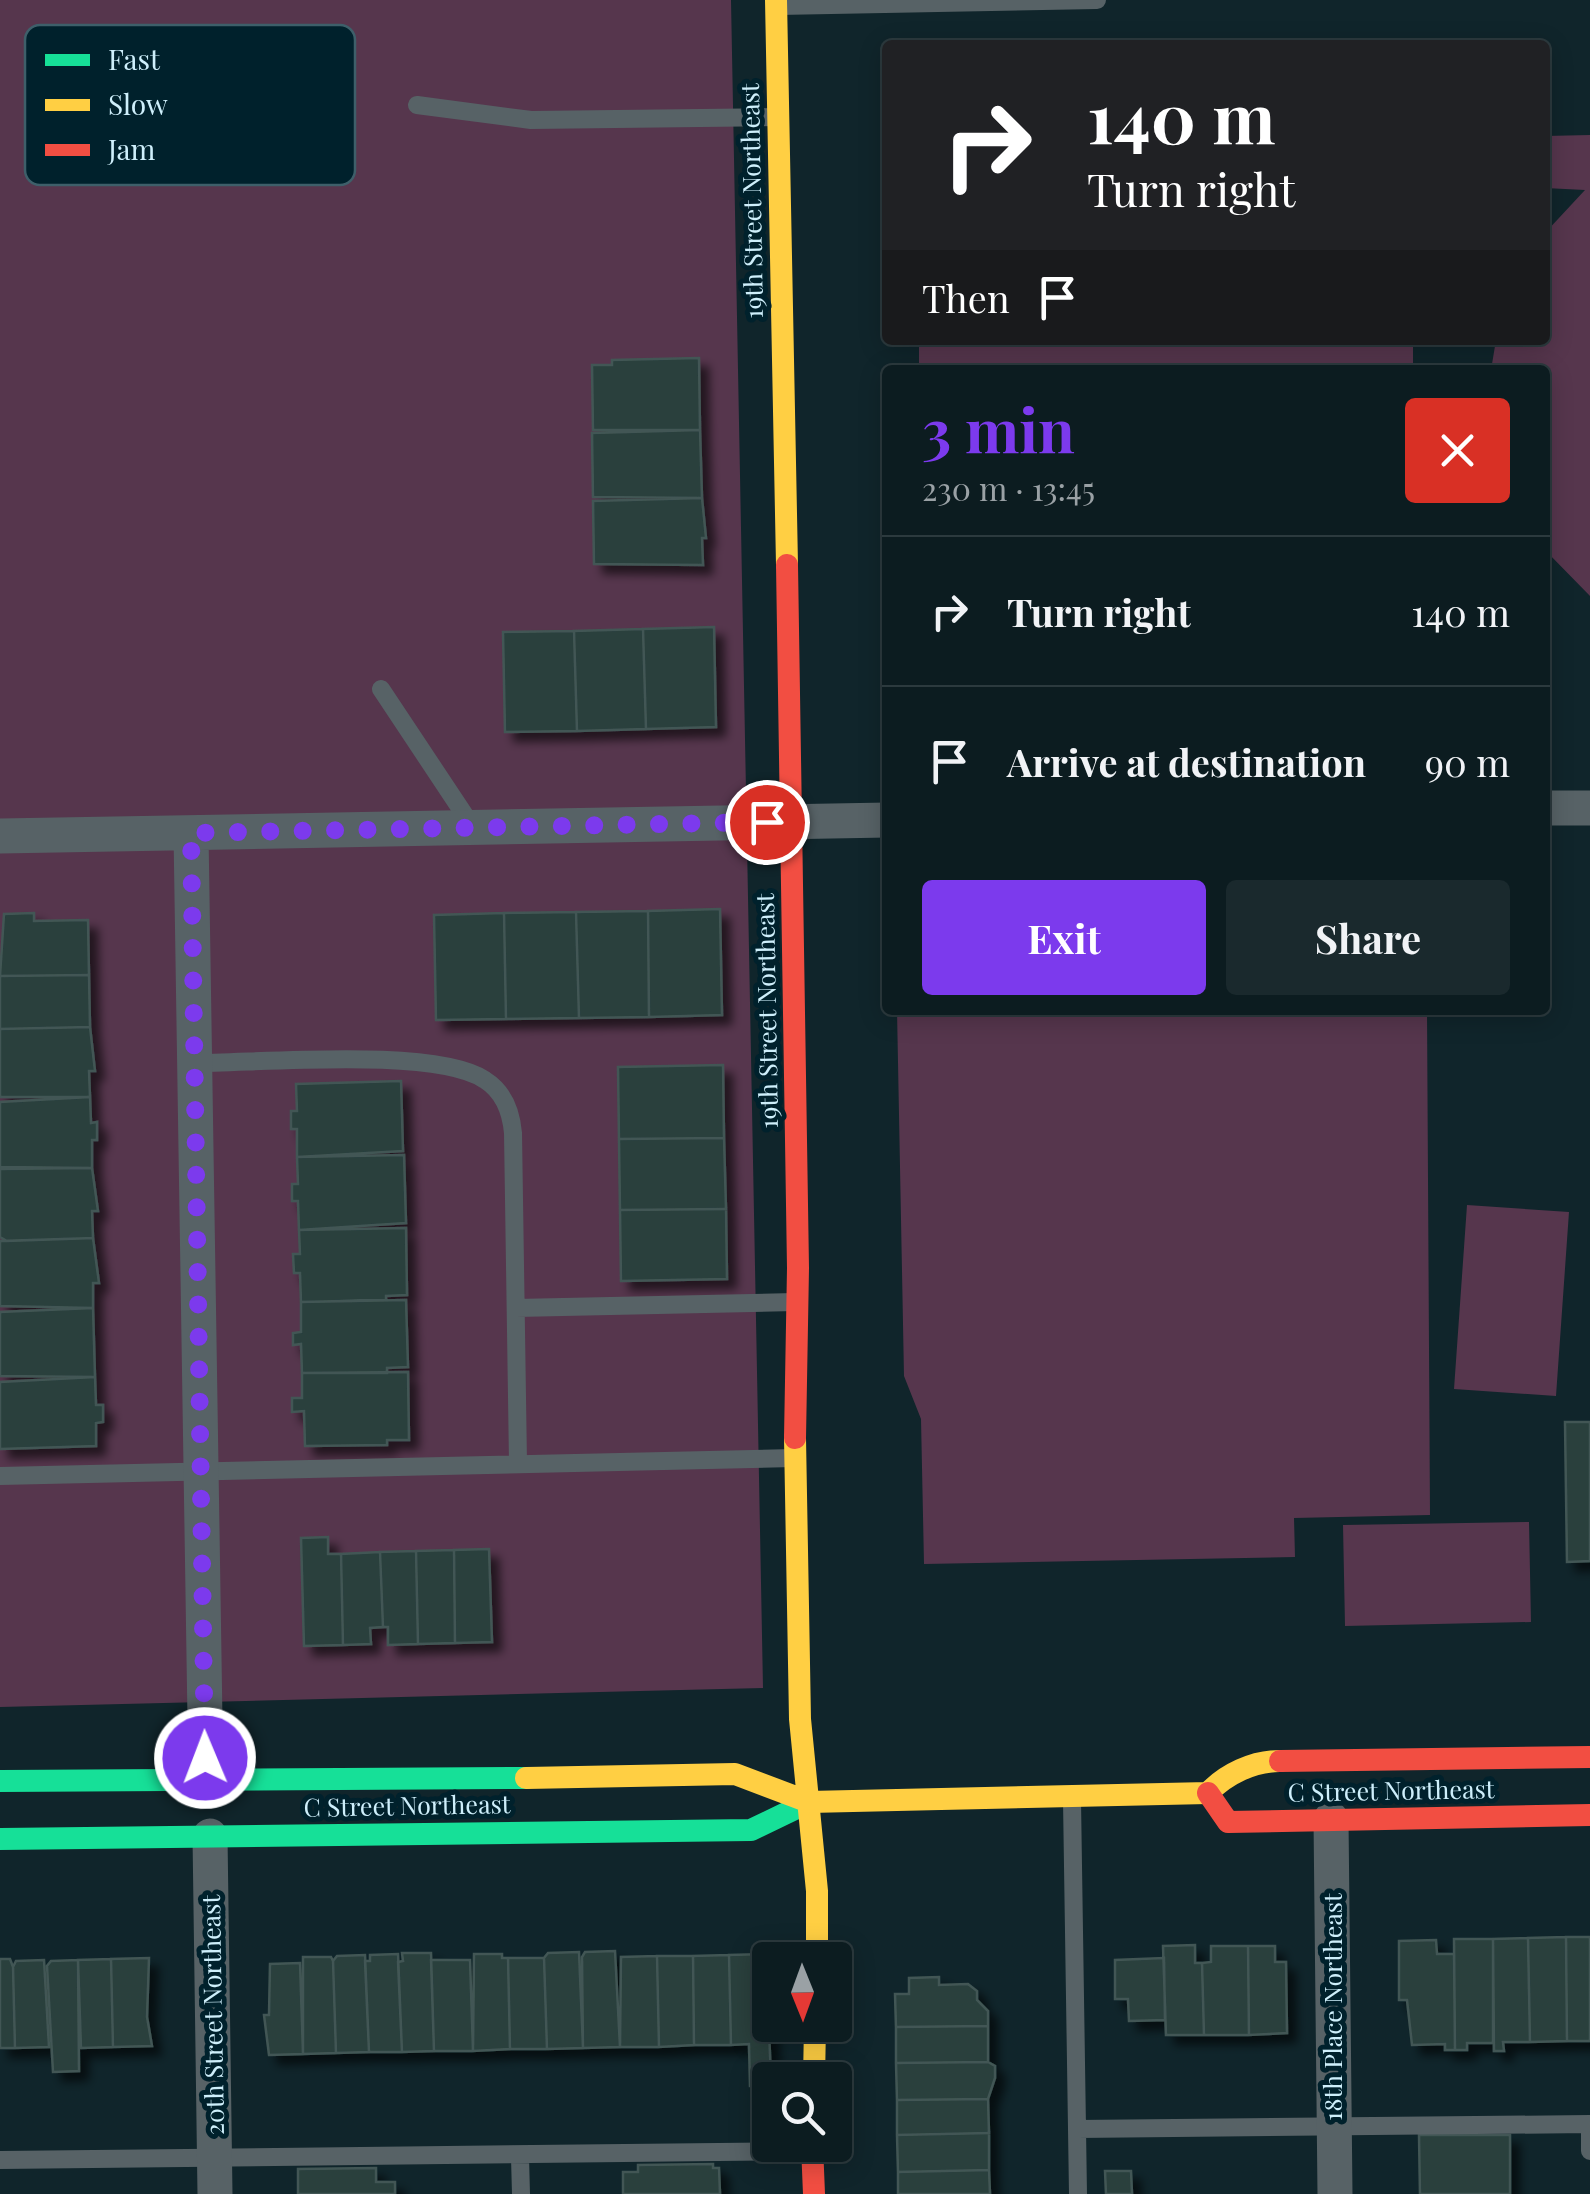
<!DOCTYPE html>
<html lang="en">
<head>
<meta charset="utf-8">
<style>
  :root { --surface:#0c1c20; --page:#1a292d; --text:#f1f3f6; --muted:#9aa1a5; --line:#2c3a3e; --accent:#7c3aed }
  body { margin:0; font-family:"Playfair Display",serif; background:var(--page); color:var(--text); height:100vh; display:flex; flex-direction:column; font-size:38px; white-space:nowrap }
  * { box-sizing:border-box; margin:0 }
  p { font-size:32px; color:var(--muted) }
  .icon { flex:none; width:55px; height:55px; fill:none; stroke:currentColor; stroke-width:2; stroke-linecap:round; stroke-linejoin:round }
  .map { position:relative; flex:1; overflow:hidden }
  .sheet { position:absolute; left:882px; top:365px; width:668px; height:650px; display:flex; flex-direction:column; background:var(--surface); border-radius:10px; box-shadow:0 5px 25px #0003,0 0 0 2px var(--line) }
  .sheet>* { flex:none }
  .guide { position:absolute; left:882px; top:40px; width:668px; height:305px; border-radius:10px; box-shadow:0 5px 25px #0003,0 0 0 2px var(--line); background:#202124; color:#fff; overflow:hidden }
  .needle { width:65px; rotate:179deg }
  .tools { position:absolute; left:752px; top:1942px; display:grid; gap:20px }
  .tools a { display:grid; place-items:center; width:100px; height:100px; border-radius:10px; background:var(--surface); box-shadow:0 5px 25px #0003,0 0 0 2px var(--line); font-size:50px }
  .pin { position:absolute; display:grid; place-items:center; width:85px; height:85px; color:#fff; margin:-42px; border:5px solid #fff; border-radius:50%; box-shadow:0 2px 10px #0007 }
  .me { position:absolute; width:110px; margin:-55px; rotate:359deg; stroke-linejoin:round; filter:drop-shadow(0 0 8px #0008) }
  .turn { display:flex; align-items:center; gap:35px; height:210px; padding:0 40px; font-size:45px }
  .turn .icon { width:130px; height:130px; stroke-width:2.5 }
  .turn b { display:block; font-size:70px; line-height:85px }
  .then { display:flex; align-items:center; height:95px; padding:0 40px; background:#0003; gap:20px; font-size:38px }
  .round { display:grid; place-items:center; flex:none; width:105px; height:105px; border-radius:10px; background:var(--page) }
  .head { display:flex; align-items:center; justify-content:space-between; height:170px; padding:0 40px }
  h1 { font-size:60px; font-weight:700; line-height:75px; color:var(--accent) }
  .action { display:flex; gap:20px; margin-top:auto; padding:20px 40px }
  .action a { flex:1; height:115px; border-radius:10px; background:var(--accent); color:#fff; font-size:40px; font-weight:700; line-height:115px; text-align:center }
  .action a+a { background:var(--page); color:var(--text) }
  ul { padding:0; list-style:none }
  li { display:flex; align-items:center; gap:30px; height:150px; padding:0 40px; border-top:2px solid var(--line) }
  li div { flex:1 }
  li b { display:block; font-size:38px }
  li em { font-style:normal }
  .map>svg:first-child { display:block }
</style>
</head>
<body>
<div class="map">
<svg width="1590" height="2194" viewBox="0 0 1590 2194">
  <defs>
    <filter id="shadow"><feDropShadow dx="9" dy="9" stdDeviation="5" flood-color="#0009"/></filter>
  </defs>
  <rect width="100%" height="100%" fill="#10252b"/>
  <path fill="#56364d" d="M 0,0 L 731,0 L 763,1688 L 0,1707 Z
    M 1590,135 L 1590,596 L 1545,550 L 1545,370 L 1491,370 L 1496,340 L 1545,340 L 1545,233 L 1585,190 L 1545,188 L 1545,136 Z
    M 919,340 L 1413,340 L 1413,370 L 919,370 Z
    M 897,1010 L 1427,1010 L 1430,1515 L 1294,1518 L 1295,1557 L 924,1564 L 921,1419 L 904,1376 Z
    M 1467,1205 L 1569,1212 L 1556,1396 L 1454,1389 Z
    M 1529,1522 L 1531,1622 L 1345,1626 L 1343,1525 Z"/>
  <path fill="#293f3e" stroke="#425754" stroke-width="2.5" filter="url(#shadow)" d="M 699,358 L 700,430 L 593,430 L 592,365 L 612,365 L 612,360 Z
    M 700,430 L 702,498 L 593,497 L 592,433 Z
    M 702,498 L 706,538 L 702,538 L 703,565 L 594,564 L 593,501 Z
    M 714,627 L 716,727 L 646,729 L 643,629 Z
    M 643,629 L 646,729 L 577,731 L 574,631 Z
    M 574,631 L 577,731 L 505,732 L 503,632 Z
    M 720,909 L 722,1015 L 649,1017 L 648,911 Z
    M 648,911 L 649,1017 L 579,1018 L 576,912 Z
    M 576,912 L 579,1018 L 506,1019 L 504,913 Z
    M 34,913 L 34,921 L 88,920 L 89,975 L 0,976 L 4,914 Z
    M 504,913 L 506,1019 L 436,1020 L 434,915 Z
    M 89,975 L 90,1027 L 0,1029 L 0,976 Z
    M 90,1027 L 95,1071 L 89,1071 L 90,1097 L 0,1097 L 0,1029 Z
    M 723,1065 L 724,1138 L 619,1139 L 618,1067 Z
    M 401,1081 L 403,1151 L 297,1157 L 297,1129 L 291,1129 L 291,1111 L 297,1111 L 296,1084 Z
    M 90,1097 L 91,1123 L 97,1122 L 97,1140 L 92,1140 L 92,1168 L 0,1167 L 0,1102 Z
    M 724,1138 L 726,1209 L 620,1210 L 619,1139 Z
    M 404,1155 L 406,1223 L 299,1230 L 298,1201 L 292,1201 L 292,1184 L 298,1184 L 297,1157 Z
    M 92,1168 L 98,1211 L 92,1211 L 93,1238 L 7,1241 L 0,1237 L 0,1169 Z
    M 726,1209 L 727,1279 L 621,1281 L 620,1210 Z
    M 406,1228 L 407,1295 L 386,1296 L 386,1300 L 301,1302 L 300,1273 L 294,1273 L 293,1254 L 300,1254 L 299,1230 Z
    M 93,1238 L 99,1283 L 93,1283 L 93,1308 L 0,1306 L 0,1241 Z
    M 406,1300 L 408,1367 L 387,1368 L 387,1373 L 302,1373 L 301,1344 L 293,1345 L 293,1333 L 301,1332 L 301,1302 Z
    M 93,1308 L 95,1377 L 0,1376 L 0,1312 Z
    M 408,1372 L 409,1440 L 387,1440 L 387,1445 L 305,1446 L 304,1411 L 292,1412 L 292,1398 L 302,1398 L 302,1373 Z
    M 95,1377 L 96,1405 L 103,1405 L 103,1422 L 96,1423 L 96,1446 L 0,1449 L 0,1382 Z
    M 1565,1422 L 1590,1422 L 1590,1561 L 1567,1562 Z
    M 328,1537 L 328,1554 L 341,1554 L 343,1645 L 304,1646 L 301,1538 Z
    M 489,1549 L 492,1642 L 455,1643 L 454,1550 Z
    M 454,1550 L 455,1643 L 418,1644 L 416,1551 Z
    M 416,1551 L 418,1644 L 388,1645 L 388,1627 L 383,1627 L 380,1552 Z
    M 380,1552 L 383,1627 L 370,1628 L 371,1644 L 343,1645 L 341,1554 Z
    M 1566,1937 L 1567,2041 L 1530,2042 L 1528,1938 Z
    M 1566,1937 L 1590,1937 L 1590,2041 L 1567,2041 Z
    M 1528,1938 L 1530,2042 L 1503,2042 L 1504,2051 L 1494,2051 L 1493,1939 Z
    M 1454,1939 L 1493,1939 L 1493,2043 L 1467,2043 L 1467,2050 L 1455,2050 Z
    M 1436,1940 L 1437,1954 L 1454,1954 L 1455,2050 L 1445,2050 L 1445,2044 L 1412,2045 L 1407,2000 L 1399,2000 L 1399,1941 Z
    M 1195,1945 L 1195,1963 L 1202,1963 L 1204,2035 L 1166,2035 L 1163,1946 Z
    M 1211,1946 L 1248,1946 L 1249,2035 L 1204,2035 L 1202,1963 L 1211,1962 Z
    M 1248,1946 L 1275,1946 L 1275,1962 L 1286,1962 L 1287,2033 L 1249,2035 Z
    M 615,1951 L 620,2047 L 583,2048 L 582,1957 L 585,1952 Z
    M 579,1952 L 583,2048 L 547,2049 L 544,1958 L 548,1953 Z
    M 402,1953 L 431,1953 L 434,2051 L 402,2052 L 398,1962 L 403,1961 Z
    M 398,1954 L 402,2052 L 369,2052 L 365,1961 L 370,1961 L 370,1955 Z
    M 474,1954 L 502,1954 L 502,1958 L 508,1958 L 510,2049 L 473,2051 Z
    M 766,1954 L 771,2080 L 770,2085 L 750,2086 L 749,2044 L 731,2045 L 729,1955 Z
    M 365,1955 L 369,2052 L 336,2053 L 333,1961 L 337,1956 Z
    M 729,1955 L 731,2045 L 694,2045 L 693,1956 Z
    M 657,1956 L 693,1956 L 694,2045 L 659,2047 Z
    M 657,1956 L 659,2047 L 620,2047 L 621,1957 Z
    M 303,1957 L 331,1957 L 333,1961 L 336,2053 L 303,2054 Z
    M 149,1958 L 147,2017 L 152,2046 L 113,2047 L 111,1959 Z
    M 508,1958 L 544,1958 L 547,2049 L 510,2049 Z
    M 1164,1958 L 1165,2020 L 1129,2021 L 1128,1999 L 1115,1999 L 1115,1960 Z
    M 0,1959 L 10,1959 L 13,1967 L 15,2048 L 0,2048 Z
    M 111,1959 L 113,2047 L 81,2048 L 78,1960 Z
    M 44,1960 L 49,2047 L 15,2048 L 13,1967 L 16,1961 Z
    M 78,1960 L 79,2071 L 53,2072 L 47,1966 L 51,1961 Z
    M 431,1960 L 470,1960 L 473,2051 L 434,2051 Z
    M 300,1963 L 303,2054 L 269,2055 L 264,2015 L 269,2015 L 270,1964 Z
    M 939,1977 L 939,1985 L 968,1984 L 977,1991 L 977,2000 L 988,2011 L 988,2026 L 896,2027 L 895,1994 L 909,1994 L 909,1978 Z
    M 988,2026 L 988,2062 L 896,2063 L 896,2027 Z
    M 988,2062 L 995,2066 L 995,2078 L 988,2099 L 897,2100 L 896,2063 Z
    M 988,2099 L 989,2133 L 897,2135 L 897,2100 Z
    M 989,2133 L 989,2170 L 898,2172 L 897,2135 Z
    M 1419,2135 L 1510,2135 L 1510,2194 L 1420,2194 Z
    M 713,2164 L 713,2168 L 719,2168 L 720,2194 L 623,2194 L 623,2172 L 638,2172 L 638,2165 Z
    M 376,2168 L 376,2182 L 395,2182 L 395,2194 L 298,2194 L 298,2169 Z
    M 989,2170 L 990,2194 L 898,2194 L 898,2172 Z
    M 1105,2171 L 1131,2171 L 1132,2194 L 1106,2194 Z"/>
  <g fill="none" stroke-linecap="round" stroke-linejoin="round">
    <path stroke="#576266" stroke-width="18" d="M 778,6 L 1097,0
      M 417,105 L 531,120 L 778,117
      M 381,689 L 472,826
      M 194,1063 C 260,1063 436,1047 485,1080 C 504,1092 511,1111 513,1133 L 518,1463
      M 516,1308 L 795,1302
      M 0,1476 L 794,1458
      M 1072,1800 L 1078,2194
      M 1590,2124 L 1590,2151
      M 1077,2129 L 1590,2124
      M 520,2157 L 521,2194
      M 0,2160 L 811,2151"/>
    <path stroke="#576266" stroke-width="35" d="M 1545,808 L 1590,808
      M 191,833 L 206,1783
      M 0,836 L 888,820
      M 1331,1819 L 1335,2194
      M 210,1836 L 215,2194"/>
    <path stroke="#16e098" stroke-width="22" d="M 0,1781 L 526,1778
      M 0,1839 L 751,1830 L 809,1802"/>
    <path stroke="#ffcf43" stroke-width="22" d="M 776,0 L 787,565
      M 795,1438 L 800,1719 L 817,1891 L 817,1960
      M 526,1778 L 735,1774 L 809,1802 L 1208,1793 C 1226,1774 1253,1761 1280,1761
      M 814,2080 L 815,2025"/>
    <path stroke="#f24e42" stroke-width="22" d="M 787,565 L 798,1268 L 795,1438
      M 1280,1761 L 1590,1757
      M 1208,1793 L 1228,1822 L 1590,1815
      M 812,2145 L 814,2194"/>
  </g>
  <g fill="none" stroke-linecap="round" stroke-linejoin="round">
    <path stroke="#7c3aed" stroke-width="18" stroke-dasharray="0 32.4" d="M 205,1758 L 191,833 L 767,822"/>
  </g>
  <g text-anchor="middle" stroke-width="10" stroke-linejoin="round" paint-order="stroke">
    <g font-size="25" fill="#ceeffb" stroke="#00212c">
      <text transform="translate(752 201) rotate(-91)" y="9">19th Street Northeast</text>
      <text transform="translate(767 1011) rotate(-91)" y="9">19th Street Northeast</text>
      <text transform="translate(1391 1791) rotate(-1)" y="9">C Street Northeast</text>
      <text transform="translate(407 1806) rotate(-1)" y="9">C Street Northeast</text>
      <text transform="translate(1333 2007) rotate(-90)" y="9">18th Place Northeast</text>
      <text transform="translate(213 2015) rotate(-91)" y="9">20th Street Northeast</text>
    </g>
  </g>
  <rect x="25" y="25" width="330" height="160" rx="15" fill="#00212c" stroke="#3e5f6a" stroke-width="2.5"/>
  <rect x="45" y="54" width="45" height="12" fill="#16e098"/>
  <rect x="45" y="99" width="45" height="12" fill="#ffcf43"/>
  <rect x="45" y="144" width="45" height="12" fill="#f24e42"/>
  <g font-size="28" fill="#ceeffb">
    <text x="108" y="70">Fast</text>
    <text x="108" y="115">Slow</text>
    <text x="108" y="160">Jam</text>
  </g>
</svg>
<div class="tools">
<a><svg class="needle" viewBox="-14 -14 28 28"><path d="M0-13l5 13h-10z" fill="#e53935"/><path d="M0 13l5-13h-10z" fill="#9aa1a5"/></svg></a>
<a><svg class="icon" aria-label="search" viewBox="0 0 24 24"><circle cx="10" cy="10" r="6"/><path d="M15 15l6 6"/></svg></a>
</div>
<div class="pin" style="left:767px;top:822px;background:#d93025"><svg class="icon" aria-label="arrive" viewBox="0 0 24 24"><path d="M6 21V4h12l-3 4 3 4H6"/></svg></div>
<svg class="me" style="left:205px;top:1758px" viewBox="-20 -20 40 40"><circle r="17" fill="#7c3aed" stroke="#fff" stroke-width="3"/><path d="M0-11L8 9 0 5-8 9z" fill="#fff"/></svg>
<div class="guide">
<div class="turn"><svg class="icon" aria-label="right" viewBox="0 0 24 24"><path d="M7 20v-9h11M14 6l5 5-5 5"/></svg><div><b>140 m</b>Turn right</div></div>
<div class="then">Then<svg class="icon" aria-label="arrive" viewBox="0 0 24 24"><path d="M6 21V4h12l-3 4 3 4H6"/></svg></div>
</div>
<section class="sheet">
<div class="head"><div><h1>3 min</h1><p>230 m · 13:45</p></div><a class="round" style="background:#d93025;color:#fff"><svg class="icon" aria-label="close" viewBox="0 0 24 24"><path d="M6 6l12 12M18 6L6 18"/></svg></a></div>
<ul>
<li><svg class="icon" aria-label="right" viewBox="0 0 24 24"><path d="M7 20v-9h11M14 6l5 5-5 5"/></svg><div><b>Turn right</b></div><em>140 m</em></li>
<li><svg class="icon" aria-label="arrive" viewBox="0 0 24 24"><path d="M6 21V4h12l-3 4 3 4H6"/></svg><div><b>Arrive at destination</b></div><em>90 m</em></li>
</ul>
<div class="action"><a>Exit</a><a>Share</a></div>
</section>
</div>
</body>
</html>
